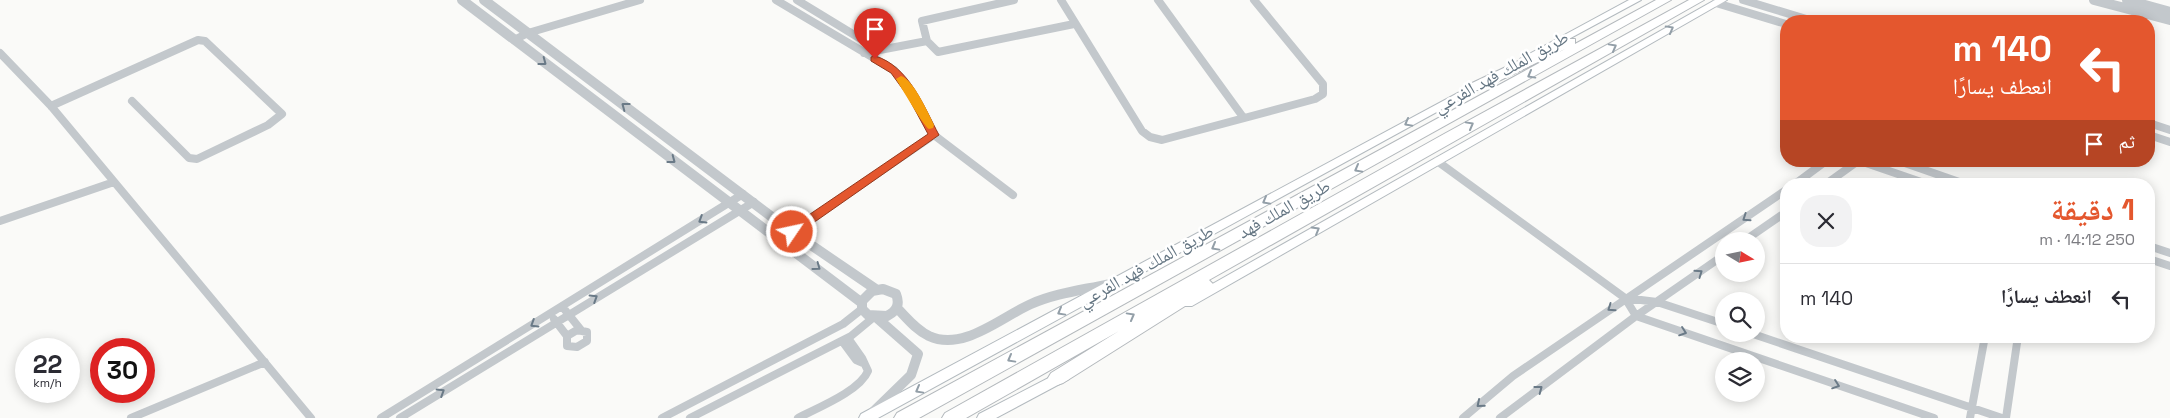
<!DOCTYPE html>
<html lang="ar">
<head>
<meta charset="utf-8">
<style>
  :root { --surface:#fff; --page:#f2f2f3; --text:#2b2b33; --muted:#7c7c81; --line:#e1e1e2; --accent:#e4572e }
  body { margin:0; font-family:"Space Grotesk","Noto Naskh Arabic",sans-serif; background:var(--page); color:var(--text); direction:rtl; height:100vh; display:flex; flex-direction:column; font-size:19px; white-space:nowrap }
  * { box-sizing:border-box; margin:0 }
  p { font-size:16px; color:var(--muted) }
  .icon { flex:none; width:28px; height:28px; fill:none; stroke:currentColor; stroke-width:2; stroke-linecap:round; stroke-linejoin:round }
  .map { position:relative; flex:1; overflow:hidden; direction:ltr }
  .side { position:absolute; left:1780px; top:178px; width:375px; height:165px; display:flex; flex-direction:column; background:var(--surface); border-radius:20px; box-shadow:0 2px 12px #0003; direction:rtl }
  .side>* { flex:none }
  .banner { position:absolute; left:1780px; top:15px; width:375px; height:152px; border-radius:20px; box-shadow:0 2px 12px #0003; direction:rtl; background:#e4572e; color:#fff; overflow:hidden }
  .needle { width:32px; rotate:100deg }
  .buttons { position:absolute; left:1715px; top:232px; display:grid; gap:10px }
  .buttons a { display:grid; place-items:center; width:50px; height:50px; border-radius:50%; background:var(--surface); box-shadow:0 2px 12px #0003; font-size:25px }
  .speed { position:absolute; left:15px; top:338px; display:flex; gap:10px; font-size:25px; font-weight:700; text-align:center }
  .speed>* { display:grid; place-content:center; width:65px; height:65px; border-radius:50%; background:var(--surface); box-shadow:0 2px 12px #0003; line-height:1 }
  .speed small { font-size:12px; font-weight:400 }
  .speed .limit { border:8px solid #d22; background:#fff; color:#111 }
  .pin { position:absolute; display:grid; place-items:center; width:42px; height:42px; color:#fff; margin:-51px -21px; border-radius:50% 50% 50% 0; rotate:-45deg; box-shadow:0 0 5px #0007 }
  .pin .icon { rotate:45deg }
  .me { position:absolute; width:55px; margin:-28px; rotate:56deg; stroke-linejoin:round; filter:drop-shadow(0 0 4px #0008) }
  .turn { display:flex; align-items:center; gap:18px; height:105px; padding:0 20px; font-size:22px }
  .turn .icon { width:65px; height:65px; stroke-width:2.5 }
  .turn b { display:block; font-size:35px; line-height:42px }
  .then { display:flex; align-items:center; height:48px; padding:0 20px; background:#0003; gap:10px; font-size:19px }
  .round { display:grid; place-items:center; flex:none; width:52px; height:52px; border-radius:20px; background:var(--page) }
  .overview { display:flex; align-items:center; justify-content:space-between; height:85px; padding:0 20px }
  h1 { font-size:30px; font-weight:700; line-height:38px; color:var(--accent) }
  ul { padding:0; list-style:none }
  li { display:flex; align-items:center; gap:15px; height:70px; padding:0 20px; border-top:1px solid var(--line) }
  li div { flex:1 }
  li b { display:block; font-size:19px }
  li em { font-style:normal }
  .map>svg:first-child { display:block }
</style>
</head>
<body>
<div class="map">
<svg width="2170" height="418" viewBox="0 0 2170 418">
  <rect width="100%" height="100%" fill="#fafaf8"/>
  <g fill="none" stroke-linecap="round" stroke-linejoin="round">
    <g stroke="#b3babf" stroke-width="2">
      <path id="secondary" d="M 1629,0 L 1641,0 L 1528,61 L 1522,61 L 1520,59 Z
        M 1715,0 L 1727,0 L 1192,306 L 1184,306 L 1182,303 L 1184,300 Z
        M 1482,80 L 1487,83 L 1486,85 L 878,418 L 859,418 L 861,414 Z
        M 1064,370 L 1069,371 L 1070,375 L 1069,379 L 996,418 L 977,418 L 979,414 Z"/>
    </g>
    <g stroke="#b4b9bd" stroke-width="2">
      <path id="motorway" d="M 1656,0 L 1671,0 L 919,418 L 894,418 L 897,413 L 1565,49 L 1480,90 L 1470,90 L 1468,87 L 1470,84 L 1565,39 L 1575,39 L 1575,44 Z
        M 1689,0 L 1704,0 L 1209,280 L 1214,285 L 1212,289 L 1063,383 L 1057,385 L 1051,383 L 1048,378 L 1051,373 L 1119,331 L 966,418 L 942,418 L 945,413 L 1444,134 Z"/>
    </g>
    <path stroke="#c3c8cc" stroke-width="8" d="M 776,0 L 894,70 L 912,94 L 934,135 L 792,232
      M 797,0 L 879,50
      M 1061,0 L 1142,131 L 1150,137 L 1162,140 L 1315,99 L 1323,94 L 1323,84 L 1254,0
      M 1158,0 L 1243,117
      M 1743,0 L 1813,21
      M 1716,3 L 1786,24
      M 514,40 L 528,33 L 640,0
      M 927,41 L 938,52 L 1074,24
      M 0,53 L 51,106 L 311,418
      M 864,53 L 927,41 L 922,21 L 1014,0
      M 51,106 L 198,40 L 205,41 L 282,114 L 268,125 L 197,159 L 189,158 L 132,101
      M 2149,123 L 2170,130
      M 934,135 L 1013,195
      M 2149,135 L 2170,142
      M 1437,161 L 1625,298 L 1636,316 L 1934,418
      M 1860,161 L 1927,184
      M 1899,161 L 1965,184
      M 1795,184 L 1826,161
      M 1826,184 L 1858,161
      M 0,221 L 114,182
      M 1744,241 L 1786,212
      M 2149,246 L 2170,253
      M 2149,259 L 2170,266
      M 1625,298 L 1657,302 L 1724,324
      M 565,310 L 581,330
      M 554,319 L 567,336
      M 577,330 L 587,332 L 587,341 L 577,347 L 567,346 L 567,336 Z
      M 1753,334 L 2002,418
      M 842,341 L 856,360 L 863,363
      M 131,418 L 265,362
      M 381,418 L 743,194
      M 400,418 L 754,202
      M 662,418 L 843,324 L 862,309
      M 690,418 L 851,336 L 874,317
      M 798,418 C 817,408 860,391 868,371 L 862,358 L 848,338
      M 1463,418 L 1513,376 L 1786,190
      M 1500,418 L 1636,316 L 1724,255
      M 1970,418 L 1985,336
      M 2006,418 L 2018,336"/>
    <path stroke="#c3c8cc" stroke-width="10" d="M 462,0 L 862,303
      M 484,0 L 792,232 L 877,290
      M 2094,0 L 2170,20
      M 2127,0 L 2170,12
      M 883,289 L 896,294 C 900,304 897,311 887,316 L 868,315 L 862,309 L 862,301 L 872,291 Z
      M 897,308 C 907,318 915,329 929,336 C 963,352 1001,317 1031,304 C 1056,293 1083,290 1109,284
      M 874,411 L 911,375 L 918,354 L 877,318"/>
    <use href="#secondary" fill="#fff" fill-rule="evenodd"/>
    <use href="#motorway" fill="#fff" fill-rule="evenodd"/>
  </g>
  <defs><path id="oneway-chevron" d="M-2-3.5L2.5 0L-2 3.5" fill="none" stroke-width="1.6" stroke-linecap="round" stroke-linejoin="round" transform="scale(1.25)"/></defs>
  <g stroke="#939fa8">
    <use href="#oneway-chevron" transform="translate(1670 29) rotate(-29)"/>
    <use href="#oneway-chevron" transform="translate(1613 47) rotate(-29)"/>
    <use href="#oneway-chevron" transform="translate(1531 75) rotate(151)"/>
    <use href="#oneway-chevron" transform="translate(1408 123) rotate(151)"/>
    <use href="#oneway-chevron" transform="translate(1470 125) rotate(-29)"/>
    <use href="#oneway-chevron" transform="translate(1358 169) rotate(151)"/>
    <use href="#oneway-chevron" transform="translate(1266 201) rotate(151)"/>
    <use href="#oneway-chevron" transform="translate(1316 230) rotate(-30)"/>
    <use href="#oneway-chevron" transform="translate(1215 247) rotate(151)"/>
    <use href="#oneway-chevron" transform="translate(1061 312) rotate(151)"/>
    <use href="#oneway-chevron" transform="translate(1131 316) rotate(-29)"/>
    <use href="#oneway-chevron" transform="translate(1011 359) rotate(151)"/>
    <use href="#oneway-chevron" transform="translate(919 390) rotate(151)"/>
  </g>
  <g stroke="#6a7a87">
    <use href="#oneway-chevron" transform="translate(543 62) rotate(37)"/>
    <use href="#oneway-chevron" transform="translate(625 106) rotate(-143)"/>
    <use href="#oneway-chevron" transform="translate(672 160) rotate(37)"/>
    <use href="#oneway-chevron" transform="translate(1746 218) rotate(146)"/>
    <use href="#oneway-chevron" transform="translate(702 220) rotate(148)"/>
    <use href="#oneway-chevron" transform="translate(817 267) rotate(36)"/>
    <use href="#oneway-chevron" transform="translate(1699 273) rotate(-35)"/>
    <use href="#oneway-chevron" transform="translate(594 298) rotate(-32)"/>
    <use href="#oneway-chevron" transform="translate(1611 308) rotate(145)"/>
    <use href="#oneway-chevron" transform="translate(534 324) rotate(148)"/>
    <use href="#oneway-chevron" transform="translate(1683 332) rotate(19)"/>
    <use href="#oneway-chevron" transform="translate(1836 385) rotate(19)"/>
    <use href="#oneway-chevron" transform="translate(1539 389) rotate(-37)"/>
    <use href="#oneway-chevron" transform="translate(441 392) rotate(-32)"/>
    <use href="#oneway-chevron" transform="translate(1480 404) rotate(140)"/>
  </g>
  <path fill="#e4572e" stroke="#94391e" d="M 875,56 C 909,66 924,107 939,135 L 796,235 L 788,235 L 788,229 L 928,134 L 907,95 L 891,73 L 871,61 L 871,57 Z"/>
  <path fill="#f59e0b" d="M 901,76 C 914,80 928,113 934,125 L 933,128 L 929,129 C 924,127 901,87 896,79 Z"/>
  <g text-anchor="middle" stroke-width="5" stroke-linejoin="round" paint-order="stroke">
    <g font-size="18" fill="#657683" stroke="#fff">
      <text transform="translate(1501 72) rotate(-29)" y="6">طريق الملك فهد الفرعي</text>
      <text transform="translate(1284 209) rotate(-29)" y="6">طريق الملك فهد</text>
      <text transform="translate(1146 266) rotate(-29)" y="6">طريق الملك فهد الفرعي</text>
    </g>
  </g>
</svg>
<div class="buttons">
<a><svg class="needle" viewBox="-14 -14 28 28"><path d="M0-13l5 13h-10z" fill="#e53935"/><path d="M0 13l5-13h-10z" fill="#7c7c81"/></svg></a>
<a><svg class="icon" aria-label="search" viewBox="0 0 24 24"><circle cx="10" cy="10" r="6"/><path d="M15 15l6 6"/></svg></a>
<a><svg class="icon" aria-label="layers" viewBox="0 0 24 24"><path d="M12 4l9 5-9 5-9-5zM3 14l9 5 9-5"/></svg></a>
</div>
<div class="speed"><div>22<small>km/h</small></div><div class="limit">30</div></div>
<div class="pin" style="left:875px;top:59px;background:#d93025"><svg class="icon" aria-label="arrive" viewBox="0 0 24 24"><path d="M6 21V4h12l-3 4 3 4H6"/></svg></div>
<svg class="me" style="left:792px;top:232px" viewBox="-20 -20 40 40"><circle r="17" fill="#e4572e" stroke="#fff" stroke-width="3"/><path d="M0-11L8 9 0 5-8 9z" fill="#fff"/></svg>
<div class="banner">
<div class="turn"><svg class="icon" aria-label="left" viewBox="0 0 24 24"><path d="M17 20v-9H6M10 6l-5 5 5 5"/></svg><div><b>140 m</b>انعطف يسارًا</div></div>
<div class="then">ثم<svg class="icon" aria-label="arrive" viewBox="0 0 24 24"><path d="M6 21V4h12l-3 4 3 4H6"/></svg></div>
</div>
<section class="side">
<div class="overview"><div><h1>1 دقيقة</h1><p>250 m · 14:12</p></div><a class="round"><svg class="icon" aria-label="close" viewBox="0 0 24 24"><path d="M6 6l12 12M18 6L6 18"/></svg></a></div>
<ul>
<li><svg class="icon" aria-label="left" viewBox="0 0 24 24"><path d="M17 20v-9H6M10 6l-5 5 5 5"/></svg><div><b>انعطف يسارًا</b></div><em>140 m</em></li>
</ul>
</section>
</div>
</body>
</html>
